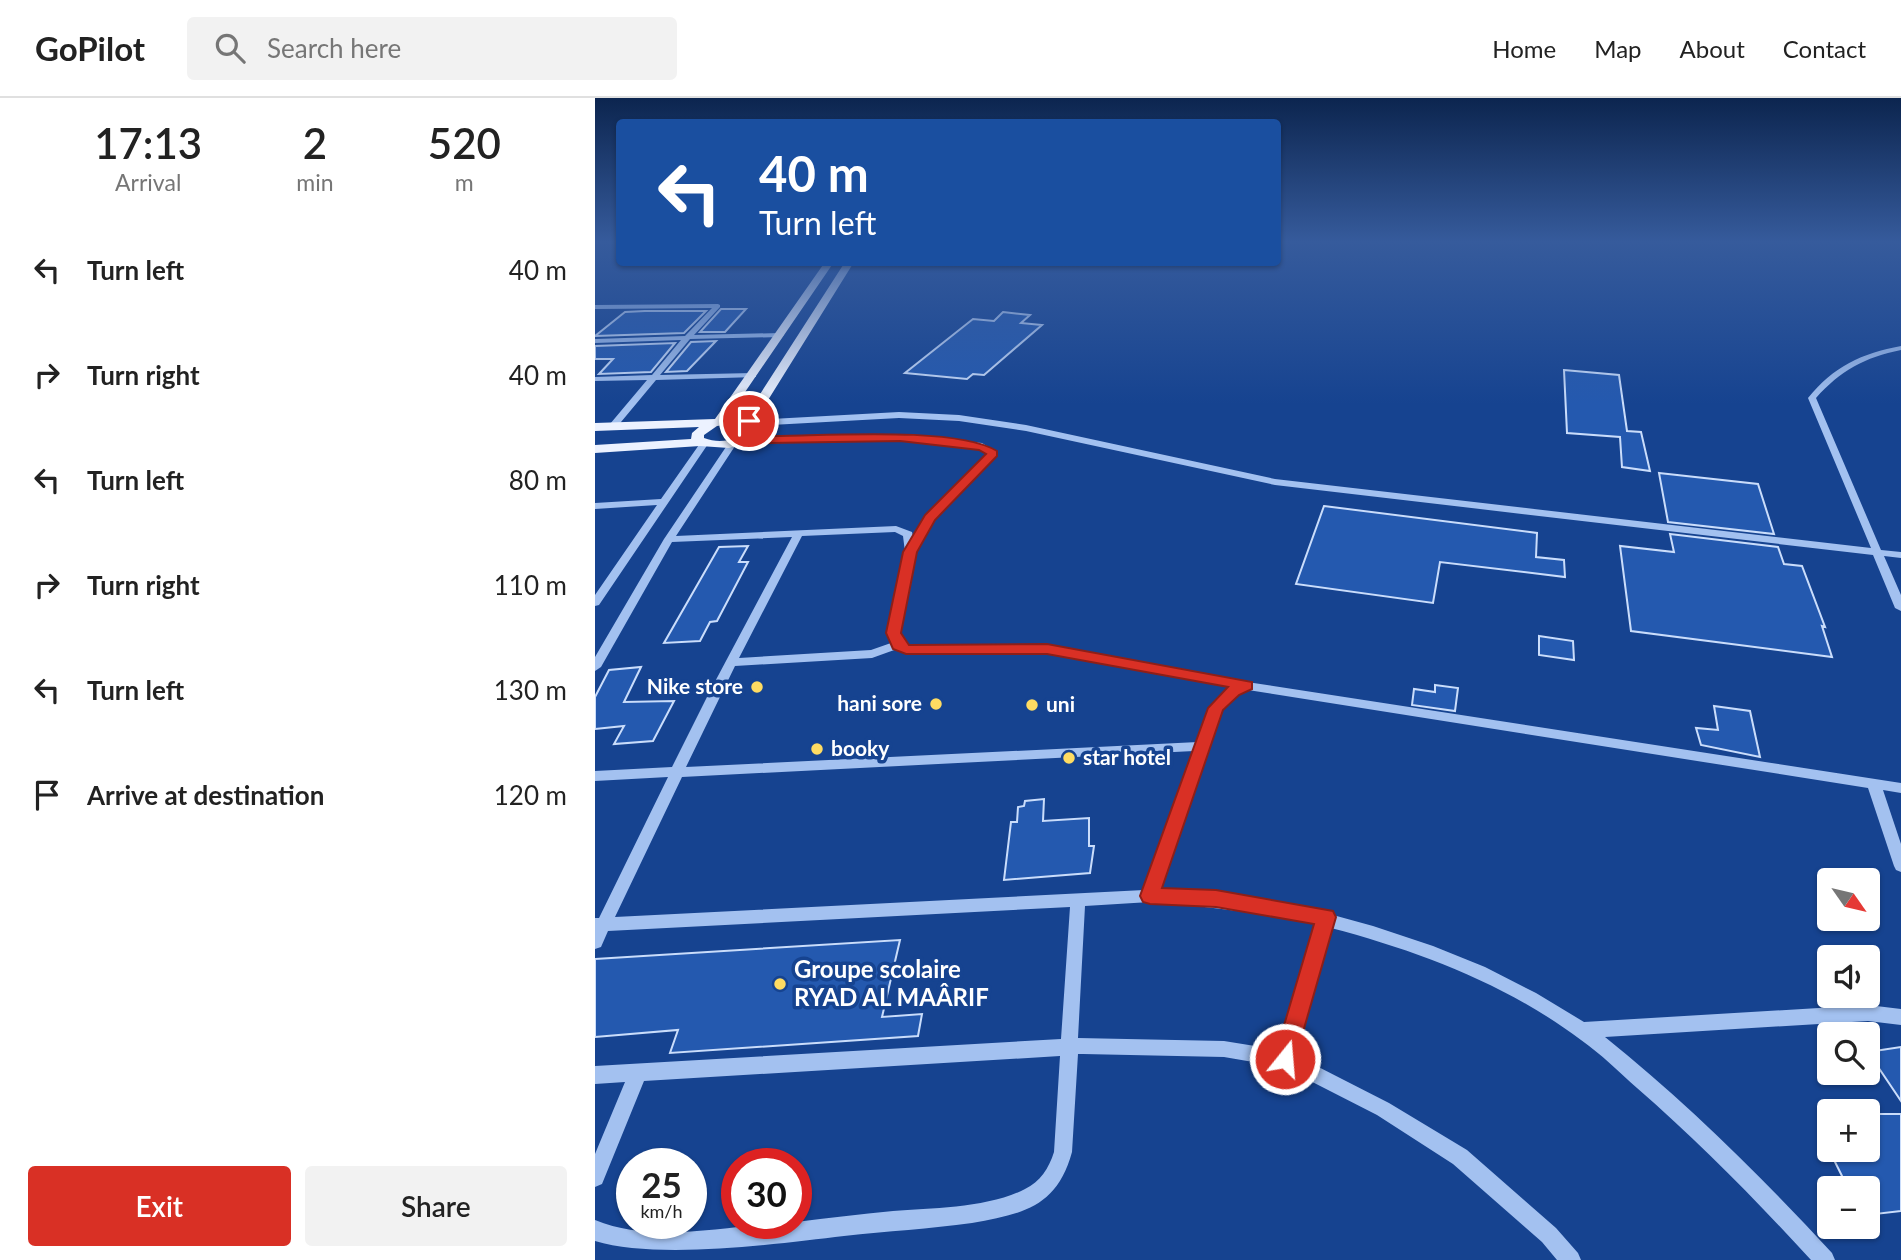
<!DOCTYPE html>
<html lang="en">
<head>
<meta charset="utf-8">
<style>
  :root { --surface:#fff; --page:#f2f2f2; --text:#222; --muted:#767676; --line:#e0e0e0; --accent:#d93025 }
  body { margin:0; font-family:Lato,sans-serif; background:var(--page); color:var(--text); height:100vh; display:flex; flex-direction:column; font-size:26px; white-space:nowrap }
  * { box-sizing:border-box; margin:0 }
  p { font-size:23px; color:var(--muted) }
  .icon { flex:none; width:38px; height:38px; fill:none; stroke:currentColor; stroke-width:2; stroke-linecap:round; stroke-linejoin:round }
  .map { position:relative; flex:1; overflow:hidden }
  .details { display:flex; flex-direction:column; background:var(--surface); width:595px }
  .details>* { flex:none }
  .top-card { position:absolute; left:21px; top:21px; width:665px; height:147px; border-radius:7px; box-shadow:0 2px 5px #0004; background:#1a4fa0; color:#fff; overflow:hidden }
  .needle { width:46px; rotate:124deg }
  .tools { position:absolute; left:1222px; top:770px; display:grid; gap:14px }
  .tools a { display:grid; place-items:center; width:63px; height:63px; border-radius:7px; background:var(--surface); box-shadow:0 2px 5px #0004; font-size:35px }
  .speed { position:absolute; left:21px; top:1050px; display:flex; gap:14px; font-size:35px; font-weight:700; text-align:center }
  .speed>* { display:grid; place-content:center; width:91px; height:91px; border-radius:50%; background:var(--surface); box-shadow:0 2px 5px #0004; line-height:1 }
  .speed small { font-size:18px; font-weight:400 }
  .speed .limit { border:10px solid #d22; background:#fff; color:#111 }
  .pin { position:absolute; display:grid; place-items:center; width:60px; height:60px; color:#fff; margin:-30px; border:4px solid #fff; border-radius:50%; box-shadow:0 2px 7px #0007 }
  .me { position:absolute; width:77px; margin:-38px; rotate:17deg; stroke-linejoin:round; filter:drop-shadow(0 0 5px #0008) }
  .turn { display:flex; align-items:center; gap:24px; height:147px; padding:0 28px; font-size:32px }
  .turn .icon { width:91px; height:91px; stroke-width:2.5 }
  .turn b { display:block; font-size:49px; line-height:60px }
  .eta { display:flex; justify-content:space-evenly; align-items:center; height:119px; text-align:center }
  .eta b { font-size:42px; font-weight:600; line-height:49px }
  .button { display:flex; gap:14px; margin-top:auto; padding:14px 28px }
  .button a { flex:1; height:80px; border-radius:7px; background:var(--accent); color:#fff; font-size:28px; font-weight:600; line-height:80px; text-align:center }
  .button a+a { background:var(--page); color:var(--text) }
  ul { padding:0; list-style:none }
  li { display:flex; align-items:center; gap:21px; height:105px; padding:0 28px }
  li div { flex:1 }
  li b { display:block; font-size:26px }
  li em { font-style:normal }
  header { display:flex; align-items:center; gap:42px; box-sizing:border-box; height:98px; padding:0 35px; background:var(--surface); border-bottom:2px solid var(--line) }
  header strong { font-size:33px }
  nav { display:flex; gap:38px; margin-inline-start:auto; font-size:24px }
  .search { width:490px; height:63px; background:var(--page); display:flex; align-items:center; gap:18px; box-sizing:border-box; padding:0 24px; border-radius:7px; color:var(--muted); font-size:26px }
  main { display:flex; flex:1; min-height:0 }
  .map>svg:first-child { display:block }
</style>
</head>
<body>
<header>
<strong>GoPilot</strong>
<div class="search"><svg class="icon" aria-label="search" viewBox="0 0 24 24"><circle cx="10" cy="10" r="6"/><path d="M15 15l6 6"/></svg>Search here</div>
<nav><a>Home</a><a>Map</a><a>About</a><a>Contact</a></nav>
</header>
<main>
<section class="details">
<div class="eta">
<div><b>17:13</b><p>Arrival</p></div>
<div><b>2</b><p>min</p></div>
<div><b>520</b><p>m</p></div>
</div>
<ul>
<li><svg class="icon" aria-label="left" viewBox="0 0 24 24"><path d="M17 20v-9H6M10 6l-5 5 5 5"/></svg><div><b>Turn left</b></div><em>40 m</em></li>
<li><svg class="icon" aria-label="right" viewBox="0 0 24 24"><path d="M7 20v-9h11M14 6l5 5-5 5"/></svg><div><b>Turn right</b></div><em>40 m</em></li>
<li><svg class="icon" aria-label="left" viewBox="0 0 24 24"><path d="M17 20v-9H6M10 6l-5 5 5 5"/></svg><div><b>Turn left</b></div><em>80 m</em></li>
<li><svg class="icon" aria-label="right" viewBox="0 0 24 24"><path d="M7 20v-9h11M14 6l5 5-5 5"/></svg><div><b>Turn right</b></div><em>110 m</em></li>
<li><svg class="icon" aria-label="left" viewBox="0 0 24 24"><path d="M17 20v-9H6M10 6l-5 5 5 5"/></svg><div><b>Turn left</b></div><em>130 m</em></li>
<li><svg class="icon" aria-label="arrive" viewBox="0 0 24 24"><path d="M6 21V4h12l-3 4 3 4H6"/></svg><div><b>Arrive at destination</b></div><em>120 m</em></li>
</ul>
<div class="button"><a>Exit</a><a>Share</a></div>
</section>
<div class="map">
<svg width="1306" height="1162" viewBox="0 0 1306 1162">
  <rect width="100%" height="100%" fill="#164390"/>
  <path fill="#2459af" stroke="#caddfb" stroke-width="2" d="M 126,211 L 151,211 L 130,234 L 105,234 Z
    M 50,213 L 111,213 L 89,235 L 0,238 L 30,214 Z
    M 408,214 L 435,217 L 426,225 L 447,227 L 389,277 L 378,276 L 372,281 L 310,275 L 378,221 L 399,223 Z
    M 121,243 L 92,273 L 71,274 L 96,244 Z
    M 80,245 L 56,274 L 4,276 L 18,261 L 0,261 L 0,248 Z
    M 969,272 L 1024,277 L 1032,333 L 1046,334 L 1055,373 L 1027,369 L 1025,339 L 972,335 Z
    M 1064,375 L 1163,386 L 1179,436 L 1073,424 Z
    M 729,408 L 942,435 L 941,459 L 969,462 L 970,479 L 845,464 L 838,505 L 701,486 Z
    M 1075,436 L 1183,449 L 1189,466 L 1207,468 L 1230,529 L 1227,528 L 1237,559 L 1036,533 L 1025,448 L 1079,454 Z
    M 153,448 L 144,464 L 153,464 L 122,523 L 115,524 L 105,543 L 69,545 L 124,449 Z
    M 944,538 L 978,543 L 979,562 L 944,557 Z
    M 46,569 L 29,604 L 79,603 L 58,643 L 19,646 L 29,628 L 0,631 L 0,599 L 14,572 Z
    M 840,587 L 863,590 L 860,613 L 817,607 L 819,591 L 840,594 Z
    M 1119,608 L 1155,613 L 1165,659 L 1106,647 L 1101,630 L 1123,632 Z
    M 449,701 L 448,723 L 494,720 L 494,748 L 499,748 L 495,775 L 409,782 L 416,724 L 422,724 L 423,709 L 429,708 L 430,703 Z
    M 305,842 L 287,919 L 327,916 L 323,938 L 75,955 L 83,932 L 0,939 L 0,861 Z
    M 1306,949 L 1306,1003 L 1273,954 Z
    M 1272,1016 L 1306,1016 L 1306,1113 L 1272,1117 L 1272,1090 L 1253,1090 L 1234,1052 L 1272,1052 Z"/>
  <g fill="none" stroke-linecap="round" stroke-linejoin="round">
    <path fill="#a3c1f0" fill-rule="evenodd" d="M 123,206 L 125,207 L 125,209 L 99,237 L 185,235 L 189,237 L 185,239 L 95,241 L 65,277 L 158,275 L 161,275 L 161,279 L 61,282 L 21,330 L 15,330 L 15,326 L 52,282 L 0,283 L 0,279 L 57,277 L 86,242 L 0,245 L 0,241 L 90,238 L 117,210 L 0,211 L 0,207 Z
      M 1306,248 L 1306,252 C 1270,259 1245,273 1221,300 L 1286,452 L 1306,454 L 1306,460 L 1289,458 L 1306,497 L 1306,513 L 1300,510 L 1278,457 L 680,387 L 431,333 L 364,323 L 304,320 L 159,328 L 155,325 L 159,322 L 304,314 L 364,317 L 431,327 L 680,381 L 1276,450 L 1213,300 C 1238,269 1267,255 1306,248 Z
      M 305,337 L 387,345 L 403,355 L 339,422 L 320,454 L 304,535 L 308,545 L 313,548 L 452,547 L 652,584 L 1306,685 L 1306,695 L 1288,692 L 1306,746 L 1306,774 L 1301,772 L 1299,768 L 1273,690 L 653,592 L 632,603 L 627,611 L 565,792 C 619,796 673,802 726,814 L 731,812 L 738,817 L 778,828 L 838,848 L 890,869 L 941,895 L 989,924 L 1273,907 L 1306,911 L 1306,927 L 1273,923 L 1010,939 C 1091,1004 1166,1078 1237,1155 L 1240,1162 L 1216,1162 C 1161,1102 1104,1044 1042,990 C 1024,974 1006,956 986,942 C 913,887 824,853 736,830 L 700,957 L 794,1005 L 872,1052 L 961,1130 L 983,1155 L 986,1162 L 962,1162 L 947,1144 L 858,1066 L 782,1017 L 688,969 L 629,959 L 488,956 L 483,956 L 477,1054 C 462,1109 428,1116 377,1125 C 335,1131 292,1133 249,1138 C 181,1146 63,1162 0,1143 L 0,1122 C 64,1148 135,1125 201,1125 L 201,1124 C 233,1120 265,1116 298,1113 C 338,1110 394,1110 430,1091 C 445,1084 454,1070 459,1054 L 465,958 L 49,983 L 7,1086 L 0,1089 L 0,1056 L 30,984 L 0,986 L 0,968 L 466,941 L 475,809 L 13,833 L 6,849 L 0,851 L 0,820 L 4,820 L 73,679 L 0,683 L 0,673 L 77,669 L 115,593 L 197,439 L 77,444 L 6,569 L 0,573 L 0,559 L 69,441 L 135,343 L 144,340 ZM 305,343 L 385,350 L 392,355 L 331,418 L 318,439 L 317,434 L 301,428 L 81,438 L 142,345 ZM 300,434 L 308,438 L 310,454 L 292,535 L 296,545 L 276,552 L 144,560 L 207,438 ZM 302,551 L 311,556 L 452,555 L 638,589 C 612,603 612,618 603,644 L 91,669 L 140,568 L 277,560 ZM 599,653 L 549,792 L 20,819 L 87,679 ZM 555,804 C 611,808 666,815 721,826 L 684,952 L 629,943 L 483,940 L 490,808 Z
      M 109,343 L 113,346 L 4,507 L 0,508 L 0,497 L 62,407 L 0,411 L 0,405 L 66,401 L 106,344 Z"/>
    <path fill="#ecf2ff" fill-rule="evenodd" d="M 230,164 L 239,164 L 133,319 L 151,318 L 250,164 L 259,164 L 160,323 L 167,329 L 155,343 L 134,350 L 105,348 L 0,355 L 0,347 L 96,341 L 97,335 L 104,329 L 0,333 L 0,325 L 120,321 ZM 146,325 L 154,330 C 142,343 125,346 109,340 L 109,337 L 122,328 Z"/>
  </g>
  <linearGradient id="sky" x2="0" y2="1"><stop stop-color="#0c254f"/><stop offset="0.47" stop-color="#365b9c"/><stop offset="1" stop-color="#365b9c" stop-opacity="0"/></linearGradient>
  <rect width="1306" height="306" fill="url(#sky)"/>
  <path fill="#d93025" stroke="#8d1f18" stroke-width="2" d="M 150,320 L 158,320 L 167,329 L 166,332 L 175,338 C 228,338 361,328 402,353 L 402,358 L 340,422 L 322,454 L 306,535 L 314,547 L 452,546 L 657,584 L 657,591 L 644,597 L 628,612 L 567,790 L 621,792 L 738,813 L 741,819 L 698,969 L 690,972 L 682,969 L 679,961 L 719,826 L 621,809 L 555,806 L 548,804 L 545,798 L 613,610 L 633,589 L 452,556 L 311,556 L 298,551 L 291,535 L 308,454 L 330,417 L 391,356 L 384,352 L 305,343 L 173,345 L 156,336 Z"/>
  <g fill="#ffdc62" stroke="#164390" stroke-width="2.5">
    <circle cx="162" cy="589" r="7"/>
    <circle cx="341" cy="606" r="7"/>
    <circle cx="437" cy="607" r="7"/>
    <circle cx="222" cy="651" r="7"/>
    <circle cx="474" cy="660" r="7"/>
    <circle cx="185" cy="886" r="7"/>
  </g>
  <g text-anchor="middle" stroke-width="7" stroke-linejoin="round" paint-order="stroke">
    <g font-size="21" font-weight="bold" fill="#fff" stroke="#164390" text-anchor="start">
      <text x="148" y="596" text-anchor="end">Nike store</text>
      <text x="327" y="613" text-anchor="end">hani sore</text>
      <text x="451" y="614">uni</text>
      <text x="236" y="658">booky</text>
      <text x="488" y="667">star hotel</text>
    </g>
    <g font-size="24" font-weight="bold" fill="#fff" stroke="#164390" text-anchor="start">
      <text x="199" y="880">Groupe scolaire<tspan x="199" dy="28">RYAD AL MAÂRIF</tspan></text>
    </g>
  </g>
</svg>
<div class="tools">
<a><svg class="needle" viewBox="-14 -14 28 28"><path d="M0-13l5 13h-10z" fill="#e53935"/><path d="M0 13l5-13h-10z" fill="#767676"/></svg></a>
<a><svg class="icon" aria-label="sound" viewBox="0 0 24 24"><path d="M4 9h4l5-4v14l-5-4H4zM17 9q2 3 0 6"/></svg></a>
<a><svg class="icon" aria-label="search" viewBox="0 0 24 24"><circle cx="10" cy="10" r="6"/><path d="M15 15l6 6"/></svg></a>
<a>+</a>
<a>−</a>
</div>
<div class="speed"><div>25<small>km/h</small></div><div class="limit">30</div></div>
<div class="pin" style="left:154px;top:323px;background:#d93025"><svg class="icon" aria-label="arrive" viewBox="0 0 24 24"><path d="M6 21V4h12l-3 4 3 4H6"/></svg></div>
<svg class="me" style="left:690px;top:961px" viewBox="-20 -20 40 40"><circle r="17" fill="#d93025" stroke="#fff" stroke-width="3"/><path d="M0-11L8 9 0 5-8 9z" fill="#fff"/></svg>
<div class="top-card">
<div class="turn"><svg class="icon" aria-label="left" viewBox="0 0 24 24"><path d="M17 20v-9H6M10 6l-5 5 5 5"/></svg><div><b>40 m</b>Turn left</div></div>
</div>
</div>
</main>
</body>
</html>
